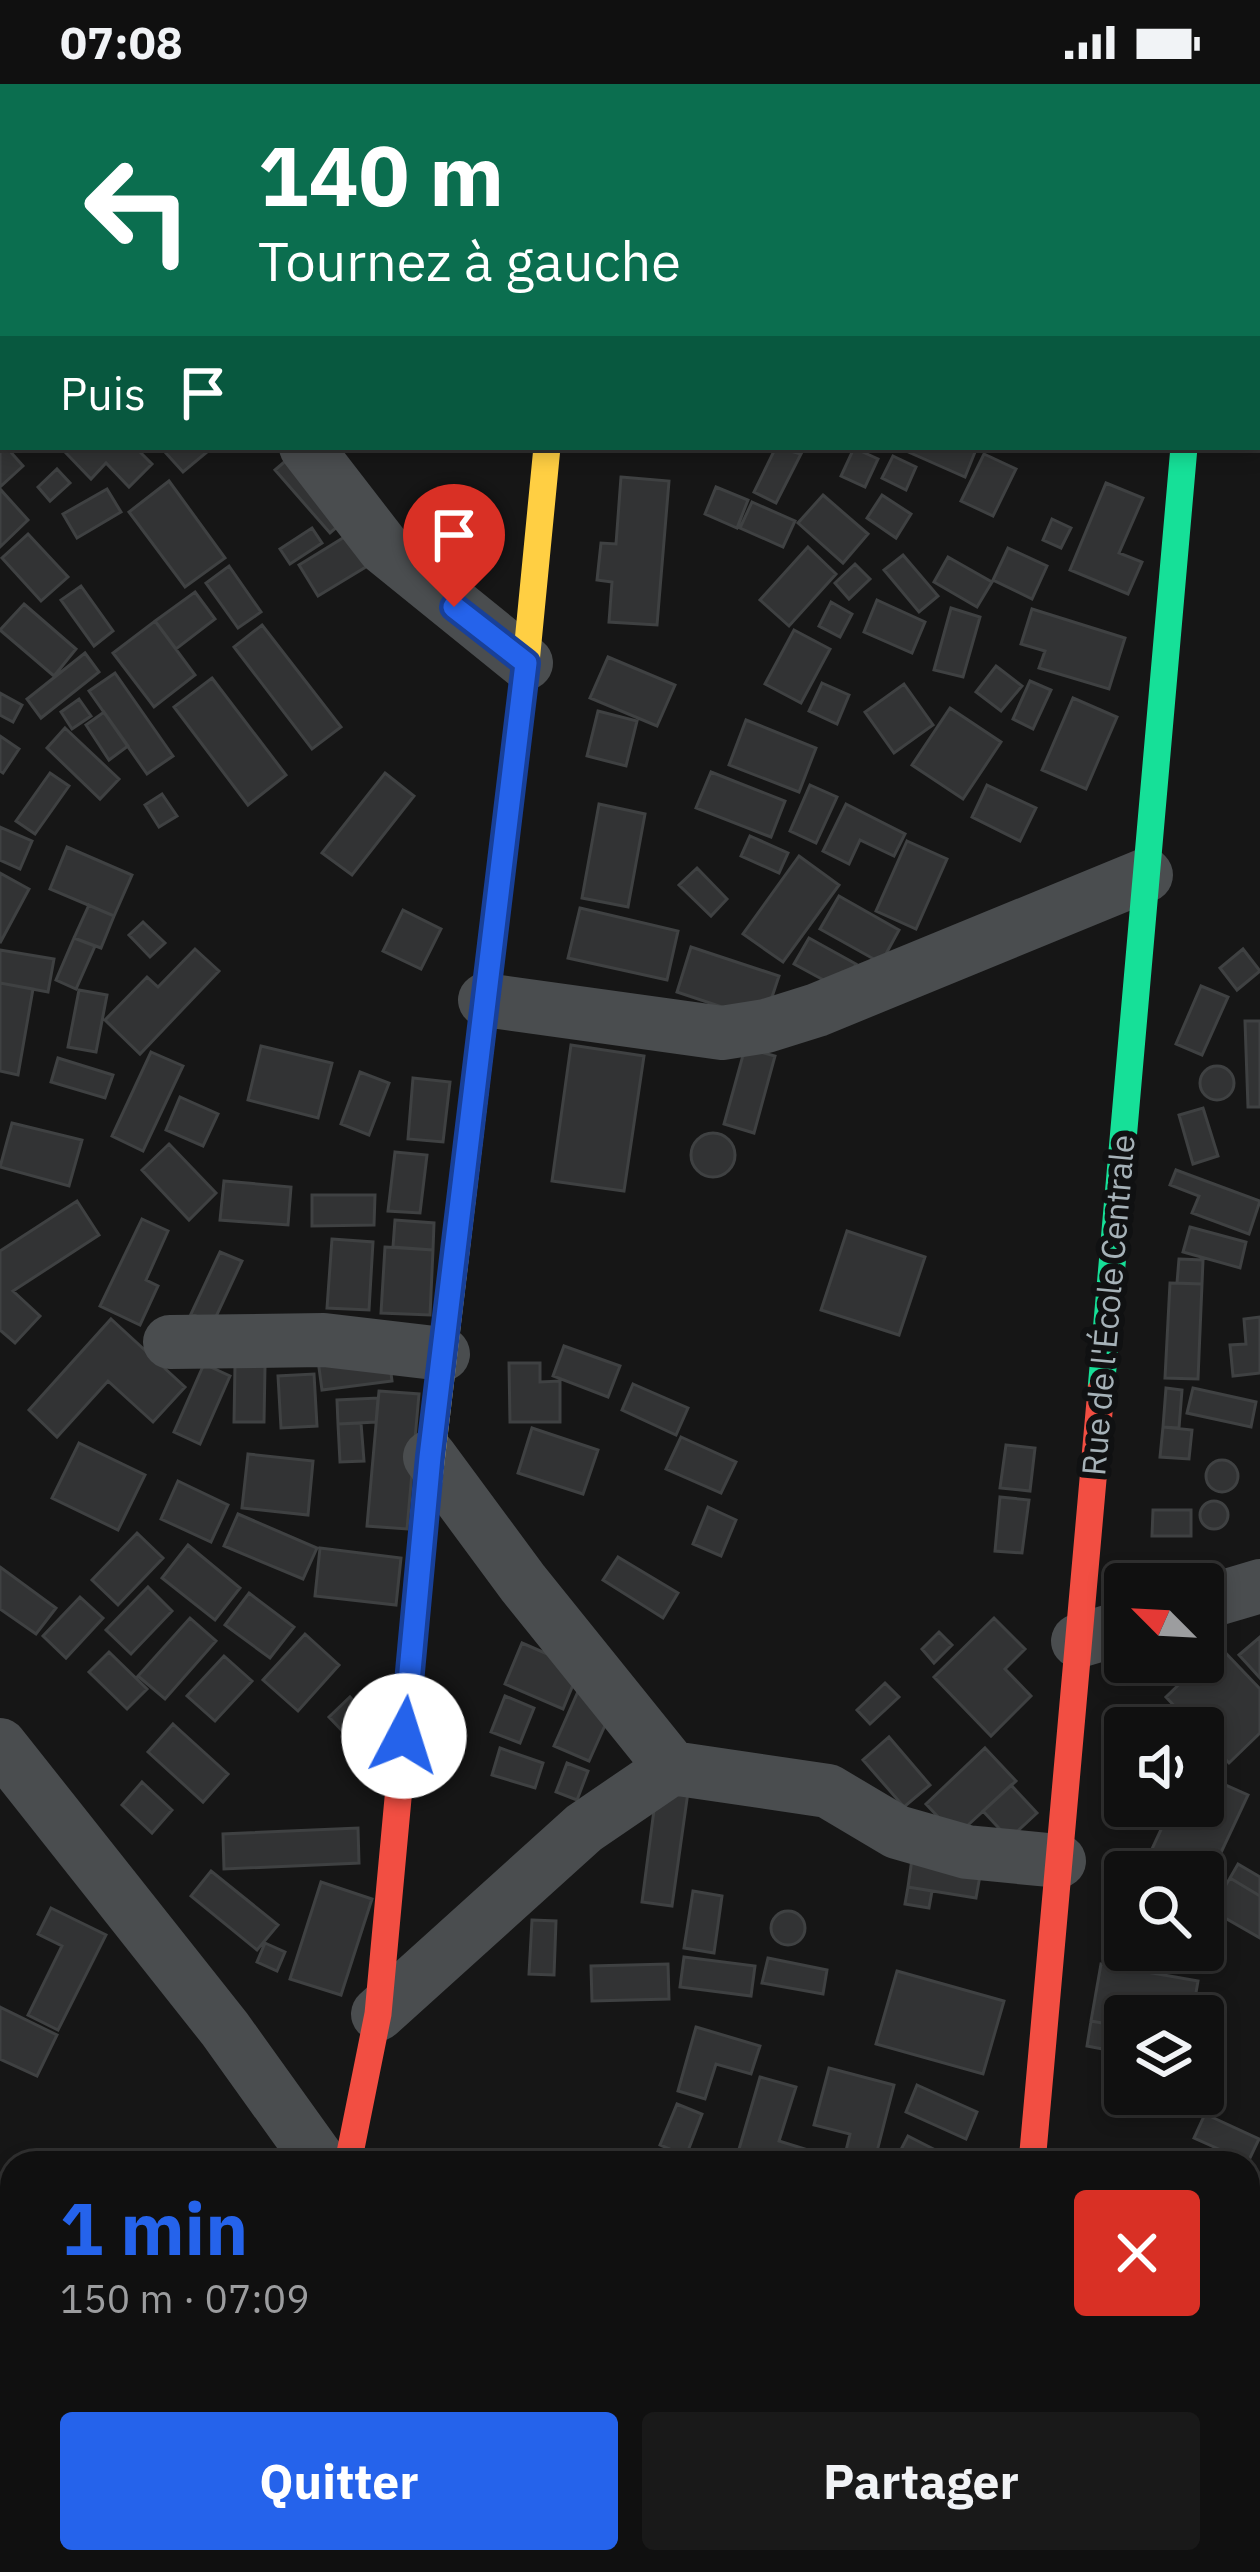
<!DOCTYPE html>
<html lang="fr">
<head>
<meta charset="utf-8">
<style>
  :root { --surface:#101010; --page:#191919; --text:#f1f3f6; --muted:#9c9d9f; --line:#303030; --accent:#2563eb }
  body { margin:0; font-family:"IBM Plex Sans",sans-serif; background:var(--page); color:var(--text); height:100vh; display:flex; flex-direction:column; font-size:45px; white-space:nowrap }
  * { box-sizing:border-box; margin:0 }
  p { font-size:39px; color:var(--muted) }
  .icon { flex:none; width:66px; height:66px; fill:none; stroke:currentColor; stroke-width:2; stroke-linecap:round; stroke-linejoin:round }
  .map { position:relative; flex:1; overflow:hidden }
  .panel { position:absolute; left:0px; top:2067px; width:1260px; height:423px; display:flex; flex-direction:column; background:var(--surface); border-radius:36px 36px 0 0; box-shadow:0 6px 18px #0003,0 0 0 3px var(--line) }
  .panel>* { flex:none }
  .hud { position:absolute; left:0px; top:0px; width:1260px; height:366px; box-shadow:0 6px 18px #0003,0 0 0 3px var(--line); background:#0b6e4f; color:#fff; overflow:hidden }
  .needle { width:78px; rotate:294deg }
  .tools { position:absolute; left:1104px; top:1479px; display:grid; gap:24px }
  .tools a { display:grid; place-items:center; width:120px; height:120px; border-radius:12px; background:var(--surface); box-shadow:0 6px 18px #0003,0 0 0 3px var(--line); font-size:60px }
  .pin { position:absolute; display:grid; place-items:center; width:102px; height:102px; color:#fff; margin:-123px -51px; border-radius:50% 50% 50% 0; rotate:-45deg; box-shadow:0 0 12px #0007 }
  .pin .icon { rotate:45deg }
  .me { position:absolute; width:132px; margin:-66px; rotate:5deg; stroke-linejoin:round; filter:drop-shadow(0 0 9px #0008) }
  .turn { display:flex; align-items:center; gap:42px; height:252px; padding:0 60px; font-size:54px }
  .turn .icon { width:156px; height:156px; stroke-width:2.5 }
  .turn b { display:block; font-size:84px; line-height:102px }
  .then { display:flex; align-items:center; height:114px; padding:0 60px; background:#0003; gap:24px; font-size:45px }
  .round { display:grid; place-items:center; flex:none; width:126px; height:126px; border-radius:12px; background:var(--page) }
  .head { display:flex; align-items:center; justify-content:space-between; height:204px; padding:0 60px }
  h1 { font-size:72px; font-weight:800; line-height:90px; color:var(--accent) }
  .action { display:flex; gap:24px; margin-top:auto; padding:24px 60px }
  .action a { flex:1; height:138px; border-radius:12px; background:var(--accent); color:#fff; font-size:48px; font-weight:800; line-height:138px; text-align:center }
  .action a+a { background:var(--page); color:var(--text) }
  .status { display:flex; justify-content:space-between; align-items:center; height:84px; padding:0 60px; background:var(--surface); direction:ltr }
  .status svg { height:33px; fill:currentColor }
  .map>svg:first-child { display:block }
</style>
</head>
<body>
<div class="status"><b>07:08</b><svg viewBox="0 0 49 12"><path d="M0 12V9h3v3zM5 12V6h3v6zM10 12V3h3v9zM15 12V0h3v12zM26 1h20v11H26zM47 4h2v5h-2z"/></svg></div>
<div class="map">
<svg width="1260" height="2488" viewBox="0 0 1260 2488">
  <rect width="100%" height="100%" fill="#161616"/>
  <path fill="#323334" stroke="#3f4142" stroke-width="3" d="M 0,356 L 23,382 L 0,403 Z
    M 69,363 L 135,363 L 152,380 L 129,403 L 106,379 L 91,395 L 64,367 Z
    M 169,363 L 213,363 L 183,388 L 164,367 Z
    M 776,363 L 801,370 L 776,419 L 754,408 Z
    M 897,363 L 977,363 L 965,393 Z
    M 854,364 L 878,375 L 865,403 L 841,392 Z
    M 297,367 L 352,430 L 330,449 L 275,386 Z
    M 984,370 L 1016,385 L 993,432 L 961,417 Z
    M 893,372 L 916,383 L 906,406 L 882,394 Z
    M 57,385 L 70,399 L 50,417 L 38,403 Z
    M 621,393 L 669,397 L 657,541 L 609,538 L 612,498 L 597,496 L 601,459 L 616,460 Z
    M 169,397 L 225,474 L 185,503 L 129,428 Z
    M 1106,399 L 1143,414 L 1119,469 L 1142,478 L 1128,510 L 1070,486 Z
    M 716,403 L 748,416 L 737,444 L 705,430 Z
    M 107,405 L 121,428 L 77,454 L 63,430 Z
    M 1,406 L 28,436 L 0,463 L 0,407 Z
    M 823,411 L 868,450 L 843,479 L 798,439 Z
    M 882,411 L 911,430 L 896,454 L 867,434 Z
    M 752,418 L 795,437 L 783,463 L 740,444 Z
    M 1052,435 L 1071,444 L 1061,464 L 1043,456 Z
    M 312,444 L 322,459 L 290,480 L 280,465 Z
    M 359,444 L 379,475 L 318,512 L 299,481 Z
    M 28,450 L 68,493 L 41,517 L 2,474 Z
    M 808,463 L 836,490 L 789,542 L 760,516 Z
    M 1008,464 L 1047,482 L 1032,515 L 993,496 Z
    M 903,471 L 938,512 L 919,528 L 884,486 Z
    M 948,473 L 992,498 L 977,523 L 934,498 Z
    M 855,480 L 870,495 L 849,515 L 835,499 Z
    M 229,482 L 261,528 L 238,544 L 206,499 Z
    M 81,502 L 113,547 L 94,562 L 61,516 Z
    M 195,508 L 215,535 L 176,565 L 155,537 Z
    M 877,516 L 925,538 L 912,569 L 864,548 Z
    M 831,518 L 852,530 L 840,553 L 819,542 Z
    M 24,520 L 76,565 L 54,592 L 0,546 Z
    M 951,524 L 980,533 L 963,593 L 934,586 Z
    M 1032,525 L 1125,554 L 1109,605 L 1039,584 L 1045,567 L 1021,560 Z
    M 155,537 L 195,591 L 154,623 L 113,569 Z
    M 262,541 L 341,643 L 312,665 L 234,563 Z
    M 794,546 L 830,565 L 801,619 L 765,600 Z
    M 85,569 L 99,588 L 41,634 L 27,615 Z
    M 608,573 L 675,601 L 657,642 L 590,614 Z
    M 996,582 L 1022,602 L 1001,627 L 976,608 Z
    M 115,589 L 173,672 L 147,690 L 89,607 Z
    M 212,594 L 286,691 L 248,721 L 174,623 Z
    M 1030,597 L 1051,606 L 1033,645 L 1013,635 Z
    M 822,599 L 849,611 L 837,640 L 809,627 Z
    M 904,600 L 933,641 L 894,669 L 865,628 Z
    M 0,609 L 22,621 L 13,638 L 0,631 Z
    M 1073,614 L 1117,633 L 1086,705 L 1042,686 Z
    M 79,615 L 91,632 L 72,645 L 61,628 Z
    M 950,624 L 1001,658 L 963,715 L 912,681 Z
    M 598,627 L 637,637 L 626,682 L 587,672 Z
    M 104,628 L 128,662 L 109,676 L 86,641 Z
    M 746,636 L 816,664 L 799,708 L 729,681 Z
    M 65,644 L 119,695 L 100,715 L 47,664 Z
    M 0,652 L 19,665 L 3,689 L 0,687 Z
    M 711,688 L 785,717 L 771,753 L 696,724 Z
    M 50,689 L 69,702 L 35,750 L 16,737 Z
    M 385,689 L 414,712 L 352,791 L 322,769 Z
    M 810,701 L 837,713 L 816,759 L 790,747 Z
    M 987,701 L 1036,724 L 1020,757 L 972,733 Z
    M 162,710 L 177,732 L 159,743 L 145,721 Z
    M 599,720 L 645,730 L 628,823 L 582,814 Z
    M 846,720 L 905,750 L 894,772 L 860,756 L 849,780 L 823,767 Z
    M 0,743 L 32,757 L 20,785 L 0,776 Z
    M 750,752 L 788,769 L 779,789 L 741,772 Z
    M 907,757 L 947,775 L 916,845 L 876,827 Z
    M 67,763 L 132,791 L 114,832 L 50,805 Z
    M 799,772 L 839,801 L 783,878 L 743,850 Z
    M 697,784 L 727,815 L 711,832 L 679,801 Z
    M 0,789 L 29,805 L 0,859 Z
    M 839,812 L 899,846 L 881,879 L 820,845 Z
    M 89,821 L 114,832 L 101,864 L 74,854 Z
    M 580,824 L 678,847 L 667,896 L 568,874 Z
    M 403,826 L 441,845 L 421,885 L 383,867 Z
    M 143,838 L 165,859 L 150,873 L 129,851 Z
    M 74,854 L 95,862 L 76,905 L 56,896 Z
    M 809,854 L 856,880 L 842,906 L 794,880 Z
    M 691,863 L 779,892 L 764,937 L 677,908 Z
    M 195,865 L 219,887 L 140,970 L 105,936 L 147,893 L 158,903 Z
    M 1243,865 L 1260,887 L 1237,906 L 1220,884 Z
    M 0,866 L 54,875 L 48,908 L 0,899 Z
    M 0,899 L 33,905 L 18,991 L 0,987 Z
    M 1201,902 L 1228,913 L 1202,971 L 1176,960 Z
    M 79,906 L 107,911 L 96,968 L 68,963 Z
    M 1245,937 L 1260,937 L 1260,1023 L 1248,1023 Z
    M 571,961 L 644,972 L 624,1107 L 552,1097 Z
    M 261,962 L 332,979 L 318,1034 L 248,1016 Z
    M 745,964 L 775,972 L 754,1049 L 724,1040 Z
    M 151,968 L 183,982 L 143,1067 L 112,1052 Z
    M 58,974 L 113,991 L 105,1014 L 51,998 Z
    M1200 999a17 17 0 1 1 34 0a17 17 0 1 1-34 0Z
    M 360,988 L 389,999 L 369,1051 L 341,1040 Z
    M 413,994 L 450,998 L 443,1058 L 408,1055 Z
    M 180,1013 L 218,1030 L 203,1062 L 166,1046 Z
    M 1203,1024 L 1218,1072 L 1193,1080 L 1179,1031 Z
    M 12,1039 L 82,1056 L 69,1102 L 0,1083 Z
    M691 1071a22 22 0 1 1 44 0a22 22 0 1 1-44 0Z
    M 169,1060 L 216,1109 L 189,1136 L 142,1086 Z
    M 395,1068 L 427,1071 L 420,1129 L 388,1127 Z
    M 1176,1086 L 1260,1117 L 1249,1150 L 1192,1129 L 1199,1112 L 1170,1101 Z
    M 224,1097 L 291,1103 L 288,1141 L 220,1136 Z
    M 312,1111 L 375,1111 L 374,1141 L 312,1142 Z
    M 77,1117 L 99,1151 L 13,1207 L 40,1232 L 15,1259 L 0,1246 L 0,1167 Z
    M 142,1135 L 168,1147 L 146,1196 L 158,1202 L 140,1241 L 100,1222 Z
    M 395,1136 L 434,1139 L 433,1166 L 393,1163 Z
    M 1190,1143 L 1246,1158 L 1240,1184 L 1183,1168 Z
    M 847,1147 L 925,1173 L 899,1251 L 821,1226 Z
    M 332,1155 L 373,1158 L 369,1226 L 327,1224 Z
    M 385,1163 L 433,1166 L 430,1231 L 381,1229 Z
    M 220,1168 L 242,1177 L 213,1239 L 191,1230 Z
    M 1179,1175 L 1203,1176 L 1202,1200 L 1177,1199 Z
    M 1170,1199 L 1202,1200 L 1198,1295 L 1165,1294 Z
    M 1260,1233 L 1260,1289 L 1233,1292 L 1230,1261 L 1246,1260 L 1244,1235 Z
    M 111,1235 L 185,1303 L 153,1338 L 108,1297 L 57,1353 L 29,1326 Z
    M 564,1262 L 620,1282 L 608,1313 L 553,1292 Z
    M 388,1266 L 392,1297 L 322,1306 L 318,1276 Z
    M 509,1279 L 540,1279 L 540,1298 L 560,1297 L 560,1338 L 510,1338 Z
    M 204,1280 L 230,1292 L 200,1360 L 174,1348 Z
    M 235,1281 L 265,1282 L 264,1338 L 234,1338 Z
    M 314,1290 L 317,1342 L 281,1344 L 278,1292 Z
    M 633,1300 L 688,1324 L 676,1351 L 622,1326 Z
    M 1166,1304 L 1182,1306 L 1179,1344 L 1163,1343 Z
    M 1193,1304 L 1256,1318 L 1251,1343 L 1187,1329 Z
    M 379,1307 L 419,1310 L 407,1445 L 367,1442 Z
    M 378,1314 L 376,1338 L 338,1340 L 337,1316 Z
    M 361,1339 L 364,1377 L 340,1378 L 338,1340 Z
    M 1163,1343 L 1192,1346 L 1189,1375 L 1160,1373 Z
    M 532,1344 L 598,1366 L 583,1410 L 518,1389 Z
    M 681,1353 L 736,1378 L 721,1409 L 666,1385 Z
    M 79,1359 L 145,1391 L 118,1446 L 52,1414 Z
    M 1006,1361 L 1035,1364 L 1030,1407 L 1000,1404 Z
    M 248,1370 L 313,1377 L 308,1431 L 242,1424 Z
    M1206 1392a16 16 0 1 1 32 0a16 16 0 1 1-32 0Z
    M 178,1397 L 228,1421 L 211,1458 L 161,1435 Z
    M 1000,1413 L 1029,1416 L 1022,1469 L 995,1467 Z
    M1200 1431a14 14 0 1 1 28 0a14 14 0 1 1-28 0Z
    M 708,1423 L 736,1436 L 721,1472 L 693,1460 Z
    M 1153,1426 L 1191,1426 L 1191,1452 L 1152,1452 Z
    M 238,1430 L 317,1464 L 303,1495 L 224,1462 Z
    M 137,1449 L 163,1474 L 118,1521 L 92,1496 Z
    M 188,1461 L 240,1504 L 215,1536 L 162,1494 Z
    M 320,1464 L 401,1474 L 396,1521 L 315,1512 Z
    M 618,1473 L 678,1509 L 663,1534 L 603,1496 Z
    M 0,1483 L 56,1524 L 36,1550 L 0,1525 Z
    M 148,1503 L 172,1527 L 131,1570 L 106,1546 Z
    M 249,1509 L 294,1543 L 270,1574 L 225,1541 Z
    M 80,1513 L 103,1534 L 66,1574 L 43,1552 Z
    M 190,1534 L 216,1557 L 165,1615 L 138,1592 Z
    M 994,1534 L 1025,1565 L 1005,1585 L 1031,1612 L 991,1652 L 934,1593 Z
    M 939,1548 L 952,1561 L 934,1579 L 922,1565 Z
    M 305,1550 L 339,1581 L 298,1627 L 263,1596 Z
    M 1260,1553 L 1260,1594 L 1239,1571 Z
    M 522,1559 L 580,1584 L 563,1625 L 505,1600 Z
    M 1219,1562 L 1260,1605 L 1260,1649 L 1229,1679 L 1203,1652 L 1203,1644 L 1195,1644 L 1166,1613 Z
    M 109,1568 L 147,1605 L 127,1625 L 89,1588 Z
    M 224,1572 L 252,1597 L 215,1637 L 187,1612 Z
    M 885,1599 L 899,1613 L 870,1640 L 857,1626 Z
    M 580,1603 L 615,1619 L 589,1677 L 554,1662 Z
    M 505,1612 L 534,1624 L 520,1659 L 491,1648 Z
    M 350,1613 L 370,1635 L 350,1655 L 329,1633 Z
    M 173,1640 L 228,1690 L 203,1718 L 148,1668 Z
    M 889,1653 L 930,1701 L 904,1723 L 863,1676 Z
    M 500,1664 L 543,1679 L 535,1704 L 492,1691 Z
    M 985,1664 L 1016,1697 L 956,1752 L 926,1720 Z
    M 567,1679 L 588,1687 L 577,1716 L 556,1708 Z
    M 1203,1691 L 1248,1711 L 1203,1807 L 1203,1788 L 1157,1788 L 1144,1782 L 1172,1722 L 1203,1722 Z
    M 142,1698 L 172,1726 L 152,1749 L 122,1721 Z
    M 1011,1701 L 1037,1729 L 1009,1755 L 983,1727 Z
    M 657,1703 L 688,1708 L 672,1822 L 642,1818 Z
    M 358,1744 L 359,1779 L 224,1785 L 223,1750 Z
    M 912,1775 L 981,1786 L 976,1814 L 908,1803 Z
    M 1238,1780 L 1260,1793 L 1260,1812 L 1230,1794 Z
    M 211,1787 L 278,1841 L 257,1866 L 191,1812 Z
    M 1230,1794 L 1260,1812 L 1260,1854 L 1211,1826 Z
    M 321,1798 L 372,1815 L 341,1911 L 290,1895 Z
    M 908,1803 L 932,1807 L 929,1824 L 905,1820 Z
    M 693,1807 L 722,1812 L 714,1869 L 684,1864 Z
    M 51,1824 L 106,1851 L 58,1946 L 28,1931 L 62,1862 L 38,1850 Z
    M771 1844a17 17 0 1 1 34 0a17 17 0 1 1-34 0Z
    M 532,1836 L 556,1837 L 554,1891 L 529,1890 Z
    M 265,1859 L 285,1868 L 277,1887 L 257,1878 Z
    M 684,1873 L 755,1882 L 751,1912 L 680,1903 Z
    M 768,1874 L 827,1886 L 823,1910 L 762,1899 Z
    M 668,1880 L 669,1915 L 592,1917 L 591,1882 Z
    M 1101,1880 L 1198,1897 L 1192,1932 L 1153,1932 L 1155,1920 L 1128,1916 L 1124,1943 L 1091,1937 Z
    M 897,1887 L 1004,1917 L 983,1990 L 876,1960 Z
    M 0,1923 L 57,1951 L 37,1992 L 0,1975 Z
    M 1091,1937 L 1113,1941 L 1108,1966 L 1087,1962 Z
    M 696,1943 L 760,1962 L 751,1990 L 716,1980 L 705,2015 L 678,2007 Z
    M 1203,1962 L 1211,1963 L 1209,2015 L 1177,2013 L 1177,2010 L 1203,2010 Z
    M 1124,1966 L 1125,2010 L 1147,2010 L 1147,2027 L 1122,2026 Z
    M 829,1984 L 894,2001 L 874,2079 L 843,2079 L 850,2050 L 814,2041 Z
    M 760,1993 L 796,2003 L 779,2057 L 808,2066 L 804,2079 L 735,2079 Z
    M 917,2001 L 977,2028 L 966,2055 L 906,2028 Z
    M 677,2020 L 702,2030 L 686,2072 L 660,2061 Z
    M 1205,2030 L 1259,2055 L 1248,2078 L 1194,2054 Z
    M 908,2052 L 941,2069 L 936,2079 L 894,2079 Z
    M 1248,2221 L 1260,2225 L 1260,2256 L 1248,2252 Z
    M 1248,2266 L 1260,2272 L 1260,2362 L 1255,2374 L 1248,2371 Z
    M 23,2478 L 227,2478 L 225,2488 L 20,2488 Z
    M 843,2478 L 880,2478 L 905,2487 L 840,2488 Z
    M 1155,2478 L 1184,2478 L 1197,2484 L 1195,2488 L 1150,2488 Z
    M 1207,2478 L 1248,2478 L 1244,2488 L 1203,2488 Z"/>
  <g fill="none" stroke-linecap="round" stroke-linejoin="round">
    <path stroke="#4a4d4f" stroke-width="54" d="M 1132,0 L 1134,3
      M 581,3 L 581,0
      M 0,83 L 3,85
      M 1257,147 L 1260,150
      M 306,363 L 384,464 L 526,579
      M 485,916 L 722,949 L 766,942 L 817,926 L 1146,791
      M 170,1258 L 324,1256 L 443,1270
      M 1203,1519 L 1260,1502
      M 1078,1557 L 1125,1543
      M 0,1661 L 225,1945 L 321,2079
      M 672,1684 L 828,1707 L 897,1748 L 967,1768 L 1059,1777
      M 378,1930 L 584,1744 L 672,1684 L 523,1499 L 430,1373
      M 0,2289 L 12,2290
      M 0,2415 L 12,2357
      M 626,2478 L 633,2488
      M 322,2488 L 322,2478
      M 996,2488 L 997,2478"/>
    <path stroke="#16e098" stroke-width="27" d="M 1101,1306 L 1184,363"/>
    <path stroke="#ffcf43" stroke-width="27" d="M 423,1445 L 526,579 L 547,363"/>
    <path stroke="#f24e42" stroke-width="27" d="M 348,2079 L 378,1930 L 423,1445
      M 1032,2079 L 1101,1306"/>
  </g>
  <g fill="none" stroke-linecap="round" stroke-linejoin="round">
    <g stroke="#184099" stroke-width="30">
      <path id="route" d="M 404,1652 L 430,1373 L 526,579 L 454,523"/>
    </g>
    <use href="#route" stroke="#2563eb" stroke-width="21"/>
  </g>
  <g text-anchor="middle" stroke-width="12" stroke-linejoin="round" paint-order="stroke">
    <g font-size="33" fill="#a6b2b8" stroke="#101112">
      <text transform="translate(1108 1221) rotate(-85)" y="12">Rue de l'École Centrale</text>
    </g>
  </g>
</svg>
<div class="tools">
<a><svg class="needle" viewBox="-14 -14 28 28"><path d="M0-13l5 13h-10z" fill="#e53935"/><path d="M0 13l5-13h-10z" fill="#9c9d9f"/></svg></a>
<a><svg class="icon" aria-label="sound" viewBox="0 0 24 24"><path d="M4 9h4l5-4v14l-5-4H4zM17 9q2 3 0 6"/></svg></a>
<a><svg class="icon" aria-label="search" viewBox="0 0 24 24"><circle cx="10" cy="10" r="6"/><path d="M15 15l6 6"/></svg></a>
<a><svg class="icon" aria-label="layers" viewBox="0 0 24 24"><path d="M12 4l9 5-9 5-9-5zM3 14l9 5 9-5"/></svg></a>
</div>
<div class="pin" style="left:454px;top:523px;background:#d93025"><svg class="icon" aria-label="arrive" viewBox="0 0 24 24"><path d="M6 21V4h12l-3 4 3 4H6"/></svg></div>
<svg class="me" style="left:404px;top:1652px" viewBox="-20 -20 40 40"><circle r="19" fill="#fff"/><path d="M0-13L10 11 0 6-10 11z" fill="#2563eb"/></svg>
<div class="hud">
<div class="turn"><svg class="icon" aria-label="left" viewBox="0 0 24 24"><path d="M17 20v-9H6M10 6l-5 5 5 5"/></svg><div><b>140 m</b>Tournez à gauche</div></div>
<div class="then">Puis<svg class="icon" aria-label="arrive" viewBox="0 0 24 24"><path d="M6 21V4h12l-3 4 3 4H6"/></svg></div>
</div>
<section class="panel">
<div class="head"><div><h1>1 min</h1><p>150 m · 07:09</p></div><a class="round" style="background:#d93025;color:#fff"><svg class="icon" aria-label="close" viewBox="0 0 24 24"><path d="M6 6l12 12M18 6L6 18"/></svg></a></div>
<div class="action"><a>Quitter</a><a>Partager</a></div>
</section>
</div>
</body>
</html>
